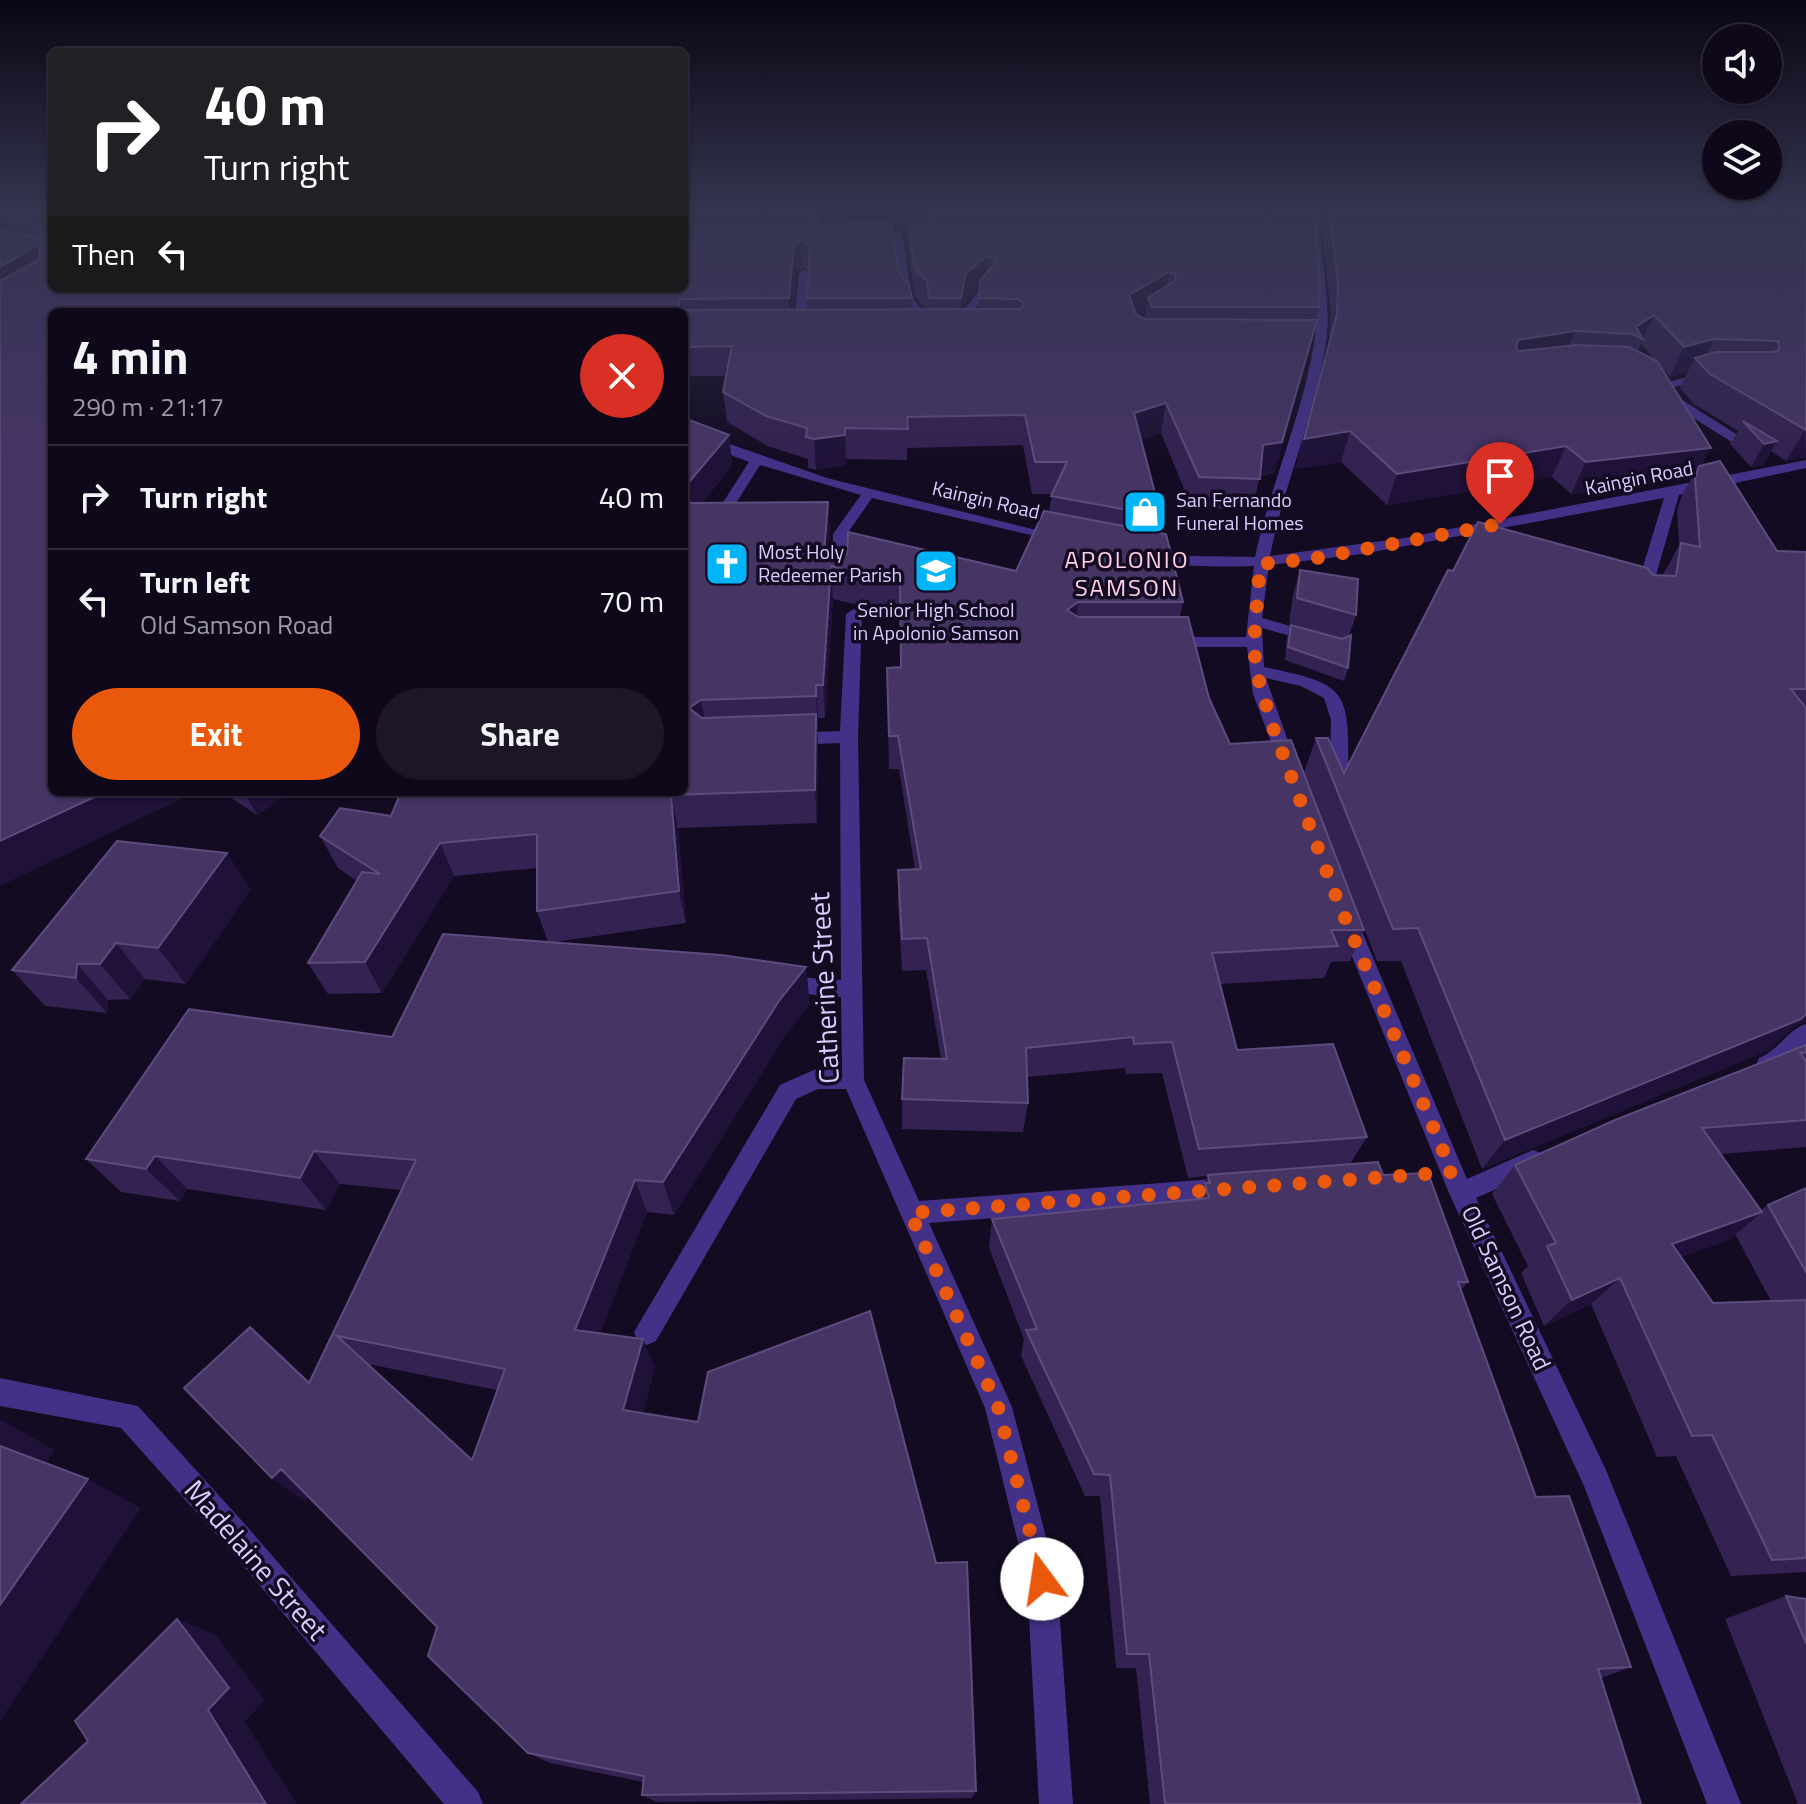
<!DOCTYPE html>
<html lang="en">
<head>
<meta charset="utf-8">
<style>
  :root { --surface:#0e081a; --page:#1c1627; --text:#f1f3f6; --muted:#9b9aa2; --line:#2e2939; --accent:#ea580c }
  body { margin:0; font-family:"Titillium Web",sans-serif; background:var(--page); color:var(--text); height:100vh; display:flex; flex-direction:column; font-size:30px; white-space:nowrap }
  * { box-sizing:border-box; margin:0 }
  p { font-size:26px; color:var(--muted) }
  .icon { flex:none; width:44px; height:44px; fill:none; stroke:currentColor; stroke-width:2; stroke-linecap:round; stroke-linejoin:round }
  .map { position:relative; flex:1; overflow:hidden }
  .panel { position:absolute; left:48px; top:308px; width:640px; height:488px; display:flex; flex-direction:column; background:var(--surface); border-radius:12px; box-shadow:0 2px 6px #0004,0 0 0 2px var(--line) }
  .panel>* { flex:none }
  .banner { position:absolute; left:48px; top:48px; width:640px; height:244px; border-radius:12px; box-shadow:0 2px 6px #0004,0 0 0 2px var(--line); background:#202124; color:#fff; overflow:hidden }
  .buttons { position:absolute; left:1702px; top:24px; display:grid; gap:16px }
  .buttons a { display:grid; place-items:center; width:80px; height:80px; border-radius:50%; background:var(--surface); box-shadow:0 2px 6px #0004,0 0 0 2px var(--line); font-size:40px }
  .pin { position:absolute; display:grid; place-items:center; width:68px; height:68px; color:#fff; margin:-82px -34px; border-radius:50% 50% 50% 0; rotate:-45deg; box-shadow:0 0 8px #0007 }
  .pin .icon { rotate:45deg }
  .me { position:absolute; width:88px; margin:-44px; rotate:346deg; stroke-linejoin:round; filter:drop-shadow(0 0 6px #0008) }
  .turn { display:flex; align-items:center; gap:28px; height:168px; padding:0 24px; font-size:36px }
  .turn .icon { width:104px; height:104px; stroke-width:2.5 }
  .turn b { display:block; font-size:56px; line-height:68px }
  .then { display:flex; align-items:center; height:76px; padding:0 24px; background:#0003; gap:16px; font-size:30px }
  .round { display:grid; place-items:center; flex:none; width:84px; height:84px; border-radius:42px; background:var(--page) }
  .summary { display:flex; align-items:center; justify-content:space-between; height:136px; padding:0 24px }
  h1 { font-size:48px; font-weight:700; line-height:60px }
  .button { display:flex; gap:16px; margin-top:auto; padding:16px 24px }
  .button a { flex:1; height:92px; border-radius:48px; background:var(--accent); color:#fff; font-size:32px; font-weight:700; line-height:92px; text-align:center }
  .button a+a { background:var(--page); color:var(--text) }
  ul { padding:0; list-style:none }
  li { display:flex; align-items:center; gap:24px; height:104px; padding:0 24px; border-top:2px solid var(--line) }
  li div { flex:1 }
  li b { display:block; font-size:30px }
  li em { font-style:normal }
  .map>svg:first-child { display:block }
</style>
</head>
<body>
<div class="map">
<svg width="1806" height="1804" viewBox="0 0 1806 1804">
  <rect width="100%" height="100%" fill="#130b22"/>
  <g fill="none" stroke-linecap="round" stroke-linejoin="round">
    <path fill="#433187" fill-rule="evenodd" d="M 891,209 L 901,209 L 905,214 L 897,216 Z
      M 1309,209 L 1319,209 C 1319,254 1332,299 1326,343 C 1315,416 1284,484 1270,556 L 1404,538 L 1806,460 L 1806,468 L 1679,495 L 1650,596 L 1642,601 L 1634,596 L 1664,498 L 1362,554 L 1269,565 L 1262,618 L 1322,635 L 1324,638 L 1316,643 L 1262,628 L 1264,667 C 1344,684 1350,687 1348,770 L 1339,776 L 1330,770 L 1331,720 L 1324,698 L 1301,686 L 1266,678 L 1297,767 L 1294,771 L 1282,771 L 1253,694 L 1247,647 L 1170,647 L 1162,642 L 1170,637 L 1246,637 L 1254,566 C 1230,567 1156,568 1140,555 L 1147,551 L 1191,556 L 1255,557 C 1270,485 1302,417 1314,344 C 1321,299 1309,254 1309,209 Z
      M 897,229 L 902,232 L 912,298 L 924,311 L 927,334 L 921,337 L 915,334 L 912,312 L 901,299 L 892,232 Z
      M 804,270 L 809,273 L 805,334 L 799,337 L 793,334 L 799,273 Z
      M 982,288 L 991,290 L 976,308 L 975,333 L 965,335 L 965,308 Z
      M 1708,371 L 1712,372 L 1712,378 L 1654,392 L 1648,388 Z
      M 1660,391 L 1668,391 L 1763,451 L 1751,454 L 1660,397 Z
      M 684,428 L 827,478 L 1068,538 L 1061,542 L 872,498 L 847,534 L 845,586 L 842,589 L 832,589 L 833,534 L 861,495 L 760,465 L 721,527 L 711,527 L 709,524 L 749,462 L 684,437 Z
      M 854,609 L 862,614 L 858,737 L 864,1080 L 919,1201 L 1228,1178 L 1237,1181 L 1240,1189 L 1237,1197 L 1228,1200 L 929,1223 L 1012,1407 L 1057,1579 L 1073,1804 L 1039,1804 L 1027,1579 L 985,1408 L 846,1089 L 818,1089 L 796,1099 L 656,1341 L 647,1345 L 638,1341 L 634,1332 L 780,1085 L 816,1069 L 842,1070 L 841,997 L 782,992 L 774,990 L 771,984 L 774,978 L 782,976 L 841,980 L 840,743 L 791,745 L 782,739 L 791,733 L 840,731 L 846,614 Z
      M 1347,912 L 1354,915 L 1357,920 L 1467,1179 L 1533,1150 L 1541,1153 L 1545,1161 L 1541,1169 L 1476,1198 L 1606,1470 L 1741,1804 L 1707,1804 L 1584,1486 L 1449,1193 L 1337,920 L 1340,915 Z
      M 1806,1024 L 1806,1047 L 1787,1067 L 1767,1074 L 1759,1072 L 1756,1065 L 1759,1058 C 1778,1051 1787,1030 1806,1024 Z
      M 0,1378 L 138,1406 L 243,1522 L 478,1792 L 483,1804 L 444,1804 L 223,1542 L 121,1428 L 0,1406 Z"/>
  </g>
  <path fill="#342252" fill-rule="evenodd" d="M 0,209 L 52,209 L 52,288 L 684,288 L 820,224 L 898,271 L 912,298 L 912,310 L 926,310 L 915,297 L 908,249 L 908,222 L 915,222 L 907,209 L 1314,209 L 1319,307 L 1309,349 L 1274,473 L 1260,476 L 1252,510 L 1192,508 L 1161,433 L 1141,440 L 1161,516 L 1158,532 L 1183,602 L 1180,617 L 1209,698 L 1230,744 L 1364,930 L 1350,961 L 1331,962 L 1324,978 L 1220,984 L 1237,1050 L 1367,1137 L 1350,1164 L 1383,1175 L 1468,1282 L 1461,1290 L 1536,1497 L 1631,1667 L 1601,1678 L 1641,1804 L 1150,1804 L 1136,1668 L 1116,1668 L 1100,1496 L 1085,1496 L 1021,1356 L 1024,1339 L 989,1248 L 992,1219 L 1198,1199 L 1207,1176 L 1188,1178 L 1162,1073 L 1126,1074 L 1125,1068 L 1027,1077 L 1028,1103 L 1023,1132 L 902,1129 L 902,1099 L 941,1059 L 926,970 L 902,971 L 898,902 L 898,870 L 915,870 L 899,769 L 889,769 L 887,668 L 901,667 L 900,615 L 833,599 L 825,718 L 818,718 L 818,729 L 817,729 L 818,747 L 817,823 L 678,828 L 686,923 L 554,942 L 810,1004 L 784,1037 L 674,1215 L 647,1212 L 600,1333 L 655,1366 L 643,1413 L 976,1791 L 972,1798 L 657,1802 L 642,1795 L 643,1782 L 550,1763 L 528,1753 L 437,1627 L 308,1497 L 305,1501 L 272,1478 L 282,1355 L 309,1382 L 402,1190 L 340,1184 L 326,1210 L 187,1189 L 180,1201 L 121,1192 L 86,1159 L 392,1037 L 548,942 L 537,911 L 537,868 L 454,876 L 382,993 L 328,994 L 308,963 L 357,881 L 338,868 L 320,836 L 391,816 L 684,418 L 729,435 L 732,465 L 702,503 L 828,502 L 830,534 L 828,557 L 834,561 L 1016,571 L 1049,512 L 1052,494 L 1032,494 L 1023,445 L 907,448 L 907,460 L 846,459 L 846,465 L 816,470 L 808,468 L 808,459 L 768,446 L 727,422 L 723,392 L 726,376 L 684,376 L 684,312 L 52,312 L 0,886 ZM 802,267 L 809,271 L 807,298 L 807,310 L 793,310 L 796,273 ZM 980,289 L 979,309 L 964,309 L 965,301 ZM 1146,311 L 1145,319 L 1138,315 ZM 368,1364 L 497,1390 L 472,1460 Z
    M 1319,209 L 1806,209 L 1806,457 L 1786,461 L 1771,451 L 1763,465 L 1751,467 L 1730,444 L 1738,431 L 1694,404 L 1680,388 L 1688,371 L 1670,377 L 1660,365 L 1702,465 L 1777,551 L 1806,552 L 1806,1022 L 1796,1025 L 1769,1050 L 1482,1169 L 1401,961 L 1377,961 L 1304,772 L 1316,738 L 1344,773 L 1453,571 L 1662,576 L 1679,546 L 1677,510 L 1681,498 L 1691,479 L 1571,494 L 1552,477 L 1387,505 L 1341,462 L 1295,469 L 1329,343 L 1331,311 ZM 1641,344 L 1655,360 L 1638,351 Z
    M 1300,570 L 1356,615 L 1349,636 L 1348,668 L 1344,681 L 1285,660 L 1287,638 L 1291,625 L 1342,639 L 1289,623 L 1293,595 Z
    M 222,792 L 291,792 L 257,815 Z
    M 227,853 L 250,890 L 186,984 L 145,979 L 130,999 L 108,1000 L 107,1013 L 45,1006 L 12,970 Z
    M 1806,1045 L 1806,1147 L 1721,1154 L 1761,1210 L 1768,1205 L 1806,1188 L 1806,1572 L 1731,1576 L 1676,1456 L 1657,1457 L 1591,1304 L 1544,1326 L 1521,1273 L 1528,1266 L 1492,1194 L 1515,1165 ZM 1735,1234 L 1771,1301 L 1713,1303 L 1680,1257 L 1729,1240 Z
    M 1786,1596 L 1806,1599 L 1806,1804 L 1798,1804 L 1725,1619 Z"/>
  <path fill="#1f1137" d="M 801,240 L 802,267 L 796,273 L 791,327 L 789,298 L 794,245 Z
    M 36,246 L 50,273 L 0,304 L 0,267 Z
    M 987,256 L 986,284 L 965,301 L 960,327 L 961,298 L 966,273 Z
    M 1169,272 L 1165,300 L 1148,298 L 1146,311 L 1125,323 L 1129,295 Z
    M 1654,315 L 1643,339 L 1636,327 Z
    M 1317,320 L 1274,473 L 1256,476 L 1263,445 Z
    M 1575,331 L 1563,360 L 1506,369 L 1518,340 Z
    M 1714,339 L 1701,365 L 1695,358 L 1688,371 L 1670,377 L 1684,347 Z
    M 1166,403 L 1161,433 L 1129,444 L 1134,413 Z
    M 845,428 L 846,465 L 816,470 L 814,439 Z
    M 1805,430 L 1806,457 L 1786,461 Z
    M 1350,431 L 1341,462 L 1295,469 L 1304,439 Z
    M 729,435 L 732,465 L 684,525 L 684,488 Z
    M 1777,441 L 1763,465 L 1751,467 L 1764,444 Z
    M 1566,446 L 1552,477 L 1387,505 L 1397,474 Z
    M 1711,448 L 1696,477 L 1699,466 L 1691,479 L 1571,494 L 1586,462 Z
    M 828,502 L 830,534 L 826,586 L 824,554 Z
    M 831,566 L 833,599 L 825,718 L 823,685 Z
    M 1078,602 L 1074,634 L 1067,610 Z
    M 816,685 L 818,718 L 818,729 L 816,696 Z
    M 701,700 L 707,733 L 689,708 Z
    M 816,714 L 818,747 L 817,823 L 815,790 Z
    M 105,792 L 196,792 L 0,886 L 0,841 Z
    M 244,792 L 291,792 L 257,815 Z
    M 671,795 L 678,828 L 686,923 L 679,891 Z
    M 440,843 L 454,876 L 382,993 L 365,962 Z
    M 227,853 L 250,890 L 186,984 L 158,948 Z
    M 116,943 L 145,979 L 130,999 L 100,964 Z
    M 77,964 L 108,1000 L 107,1013 L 76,978 Z
    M 806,967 L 810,1004 L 784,1037 L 674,1215 L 663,1182 L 779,1001 Z
    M 1806,1014 L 1806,1022 L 1796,1025 L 1769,1050 L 1482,1169 L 1505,1140 Z
    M 314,1151 L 340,1184 L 326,1210 L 300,1178 Z
    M 155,1156 L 187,1189 L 180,1201 L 146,1169 Z
    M 635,1180 L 647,1212 L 591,1358 L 575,1330 Z
    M 1762,1212 L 1729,1240 L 1641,1271 L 1672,1244 Z
    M 1620,1278 L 1591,1304 L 1544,1326 L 1572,1300 Z
    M 250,1327 L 282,1355 L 338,1409 L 309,1383 Z
    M 643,1339 L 655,1366 L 637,1436 L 623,1410 Z
    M 0,1419 L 55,1450 L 41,1470 L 0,1449 Z
    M 281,1469 L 313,1492 L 305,1501 L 272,1478 Z
    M 88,1479 L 141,1508 L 0,1721 L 0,1605 Z
    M 177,1619 L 215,1634 L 265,1700 L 245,1722 L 297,1804 L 266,1804 L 208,1710 Z"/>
  <path fill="#463465" stroke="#5d4c7d" stroke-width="2" fill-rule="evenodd" d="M 0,209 L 52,209 L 52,288 L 684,288 L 684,209 L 813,209 L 820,224 L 891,222 L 898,271 L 909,285 L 912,298 L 807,298 L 810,246 L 801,240 L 794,245 L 789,298 L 680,299 L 678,310 L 1020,309 L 1025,304 L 1017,299 L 979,298 L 980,281 L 996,262 L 987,256 L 966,273 L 961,298 L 929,298 L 927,281 L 915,269 L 908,222 L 934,222 L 925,209 L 1314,209 L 1320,283 L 1319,307 L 1152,307 L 1148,298 L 1176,280 L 1175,274 L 1169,272 L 1129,295 L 1136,314 L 1145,319 L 1317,320 L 1282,442 L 1263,445 L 1260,479 L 1199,477 L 1166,403 L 1134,413 L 1161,516 L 1051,496 L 1067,462 L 1035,462 L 1025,415 L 907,417 L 908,429 L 845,428 L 845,435 L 814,439 L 806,437 L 807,428 L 766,416 L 723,392 L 732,346 L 684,347 L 684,312 L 52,312 L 52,792 L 105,792 L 0,841 L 0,281 L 39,259 L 40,247 L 36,246 L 0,267 L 0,230 L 37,238 L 41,235 L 39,226 L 0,219 Z
    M 1329,209 L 1806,209 L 1806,430 L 1710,374 L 1695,358 L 1716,352 L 1773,352 L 1779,350 L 1778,341 L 1714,339 L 1684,347 L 1654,315 L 1636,327 L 1643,339 L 1632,334 L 1575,331 L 1518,340 L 1516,348 L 1519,351 L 1576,345 L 1629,347 L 1657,361 L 1711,448 L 1586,462 L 1566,446 L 1397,474 L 1350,431 L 1304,439 L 1337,314 L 1338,283 Z
    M 684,418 L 729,435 L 684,488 Z
    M 1743,421 L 1777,441 L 1764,444 Z
    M 1720,461 L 1777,551 L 1806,552 L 1806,689 L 1791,689 L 1806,708 L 1806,1014 L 1801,1019 L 1505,1140 L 1418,928 L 1393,929 L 1316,738 L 1328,738 L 1344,773 L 1448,570 L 1453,571 L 1478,522 L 1647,568 L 1653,575 L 1676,576 L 1681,543 L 1700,547 L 1695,478 L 1699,466 Z
    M 828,502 L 824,554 L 834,561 L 847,554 L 848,532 L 1016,571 L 1044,511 L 1166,534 L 1183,602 L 1078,602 L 1067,610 L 1078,617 L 1188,617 L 1209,698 L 1230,744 L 1291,740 L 1364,930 L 1331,930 L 1338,946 L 1212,953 L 1237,1050 L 1333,1044 L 1367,1137 L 1199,1149 L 1172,1042 L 1134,1044 L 1133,1037 L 1026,1048 L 1028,1103 L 902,1099 L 904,1058 L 947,1059 L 927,938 L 902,939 L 898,870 L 921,869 L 898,736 L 889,736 L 887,668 L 901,667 L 900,583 L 831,566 L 823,685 L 816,685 L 816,696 L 701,700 L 689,708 L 702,718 L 816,714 L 815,790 L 671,795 L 679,891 L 537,911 L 537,834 L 440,843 L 365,962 L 308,963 L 362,872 L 380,874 L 320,836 L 340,808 L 391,816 L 401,792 L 684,792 L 684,503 Z
    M 1300,570 L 1358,579 L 1356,615 L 1297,598 Z
    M 1291,625 L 1342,639 L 1351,635 L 1348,668 L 1288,647 Z
    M 117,841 L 227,853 L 158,948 L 116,943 L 100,964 L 77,964 L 76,978 L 12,970 Z
    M 443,934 L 721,955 L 806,967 L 779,1001 L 663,1182 L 635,1180 L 575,1330 L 643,1339 L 623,1410 L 698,1422 L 708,1372 L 870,1311 L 936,1563 L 967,1562 L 976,1791 L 642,1795 L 644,1776 L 528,1753 L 428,1656 L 437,1627 L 281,1469 L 272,1478 L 184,1388 L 250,1327 L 309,1383 L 416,1160 L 314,1151 L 300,1178 L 155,1156 L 146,1169 L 86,1159 L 189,1009 L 392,1037 ZM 337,1336 L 505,1369 L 472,1460 Z
    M 1806,1045 L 1806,1053 L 1800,1052 L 1806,1061 L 1806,1120 L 1702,1128 L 1762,1212 L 1672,1244 L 1713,1303 L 1806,1300 L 1806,1558 L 1772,1560 L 1712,1435 L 1692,1436 L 1620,1278 L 1572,1300 L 1547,1246 L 1556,1243 L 1515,1165 L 1615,1120 Z
    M 1378,1162 L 1383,1175 L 1428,1173 L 1468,1282 L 1458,1282 L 1536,1497 L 1569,1496 L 1631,1667 L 1598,1669 L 1641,1804 L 1165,1804 L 1149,1654 L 1127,1654 L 1110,1475 L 1094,1474 L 1026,1330 L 1037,1329 L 992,1219 L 1209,1198 L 1205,1183 L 1210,1183 L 1208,1175 Z
    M 1806,1188 L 1806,1272 L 1768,1205 Z
    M 0,1446 L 88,1479 L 0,1605 Z
    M 1786,1596 L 1806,1599 L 1806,1643 Z
    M 177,1619 L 229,1688 L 208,1710 L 266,1804 L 21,1804 L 88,1741 L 75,1721 Z"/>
  <linearGradient id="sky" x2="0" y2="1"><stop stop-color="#0a0613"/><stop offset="0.45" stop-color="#33344f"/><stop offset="1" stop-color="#33344f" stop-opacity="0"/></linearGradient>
  <rect width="1806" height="462" fill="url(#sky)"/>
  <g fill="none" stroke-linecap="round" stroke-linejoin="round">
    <path stroke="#ea580c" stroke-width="14" stroke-dasharray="0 25.2" d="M 1042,1579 L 998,1407 L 910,1213 L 1452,1172 L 1337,899 L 1272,725 L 1256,671 L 1254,642 L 1260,564 L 1311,559 L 1500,524"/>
  </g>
  <defs>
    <g id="shop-square" transform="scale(2.3)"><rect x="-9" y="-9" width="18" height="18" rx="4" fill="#00b4f7" stroke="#130b22"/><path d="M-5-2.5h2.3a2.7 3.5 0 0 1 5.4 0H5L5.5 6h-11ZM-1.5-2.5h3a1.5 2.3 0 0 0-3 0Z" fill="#fff"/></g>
    <g id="church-square" transform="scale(2.3)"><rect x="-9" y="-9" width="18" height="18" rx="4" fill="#00b4f7" stroke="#130b22"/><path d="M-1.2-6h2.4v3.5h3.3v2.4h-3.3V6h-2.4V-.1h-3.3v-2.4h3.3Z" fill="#fff"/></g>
    <g id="school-square" transform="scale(2.3)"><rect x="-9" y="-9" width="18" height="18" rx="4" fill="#00b4f7" stroke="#130b22"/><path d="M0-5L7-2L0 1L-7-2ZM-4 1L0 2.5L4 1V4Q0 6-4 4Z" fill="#fff"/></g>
  </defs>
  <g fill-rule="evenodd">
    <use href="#shop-square" x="1145" y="512"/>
    <use href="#church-square" x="727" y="564"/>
    <use href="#school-square" x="936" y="571"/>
  </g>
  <g text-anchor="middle" stroke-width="7" stroke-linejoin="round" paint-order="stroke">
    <g font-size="20" fill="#dbccff" stroke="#130b22">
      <text transform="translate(1639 478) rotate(-11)" y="7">Kaingin Road</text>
      <text transform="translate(986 500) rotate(13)" y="7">Kaingin Road</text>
    </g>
    <g font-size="20" fill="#dbccff" stroke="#130b22" text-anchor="start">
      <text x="1176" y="507">San Fernando<tspan x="1176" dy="23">Funeral Homes</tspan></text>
      <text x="758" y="559">Most Holy<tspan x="758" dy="23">Redeemer Parish</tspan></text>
      <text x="936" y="617" text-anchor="middle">Senior High School<tspan x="936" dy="23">in Apolonio Samson</tspan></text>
    </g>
    <g font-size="24" letter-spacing="2" fill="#ffcee5" stroke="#130b22">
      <text x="1127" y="568">APOLONIO<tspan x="1127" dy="28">SAMSON</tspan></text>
    </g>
    <g font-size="24" fill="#dbccff" stroke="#130b22">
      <text transform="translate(1506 1288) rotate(65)" y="8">Old Samson Road</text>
    </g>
    <g font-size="28" fill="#dbccff" stroke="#130b22">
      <text transform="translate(824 988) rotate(-93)" y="10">Catherine Street</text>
      <text transform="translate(256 1560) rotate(49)" y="10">Madelaine Street</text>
    </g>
  </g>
</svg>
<div class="buttons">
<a><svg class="icon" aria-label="sound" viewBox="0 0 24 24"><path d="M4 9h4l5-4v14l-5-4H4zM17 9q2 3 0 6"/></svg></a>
<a><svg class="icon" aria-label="layers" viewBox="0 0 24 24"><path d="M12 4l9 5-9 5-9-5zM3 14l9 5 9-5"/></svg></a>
</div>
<div class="pin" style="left:1500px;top:524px;background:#d93025"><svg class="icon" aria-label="arrive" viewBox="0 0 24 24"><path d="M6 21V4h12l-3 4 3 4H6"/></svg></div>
<svg class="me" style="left:1042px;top:1579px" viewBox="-20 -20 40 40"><circle r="19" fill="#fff"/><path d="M0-13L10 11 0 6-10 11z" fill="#ea580c"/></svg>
<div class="banner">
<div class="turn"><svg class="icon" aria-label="right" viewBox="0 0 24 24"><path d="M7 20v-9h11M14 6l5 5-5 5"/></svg><div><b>40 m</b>Turn right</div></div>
<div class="then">Then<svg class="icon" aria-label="left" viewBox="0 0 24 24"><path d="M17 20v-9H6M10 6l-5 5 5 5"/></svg></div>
</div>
<section class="panel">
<div class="summary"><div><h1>4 min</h1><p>290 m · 21:17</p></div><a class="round" style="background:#d93025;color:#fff"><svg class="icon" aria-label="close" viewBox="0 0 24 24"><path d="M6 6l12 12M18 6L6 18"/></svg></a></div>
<ul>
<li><svg class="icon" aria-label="right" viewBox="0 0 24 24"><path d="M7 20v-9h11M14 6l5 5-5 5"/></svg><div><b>Turn right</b></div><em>40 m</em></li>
<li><svg class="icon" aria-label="left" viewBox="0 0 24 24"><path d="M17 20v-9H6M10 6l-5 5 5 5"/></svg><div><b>Turn left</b><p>Old Samson Road</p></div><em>70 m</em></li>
</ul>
<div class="button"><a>Exit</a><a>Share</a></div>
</section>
</div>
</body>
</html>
